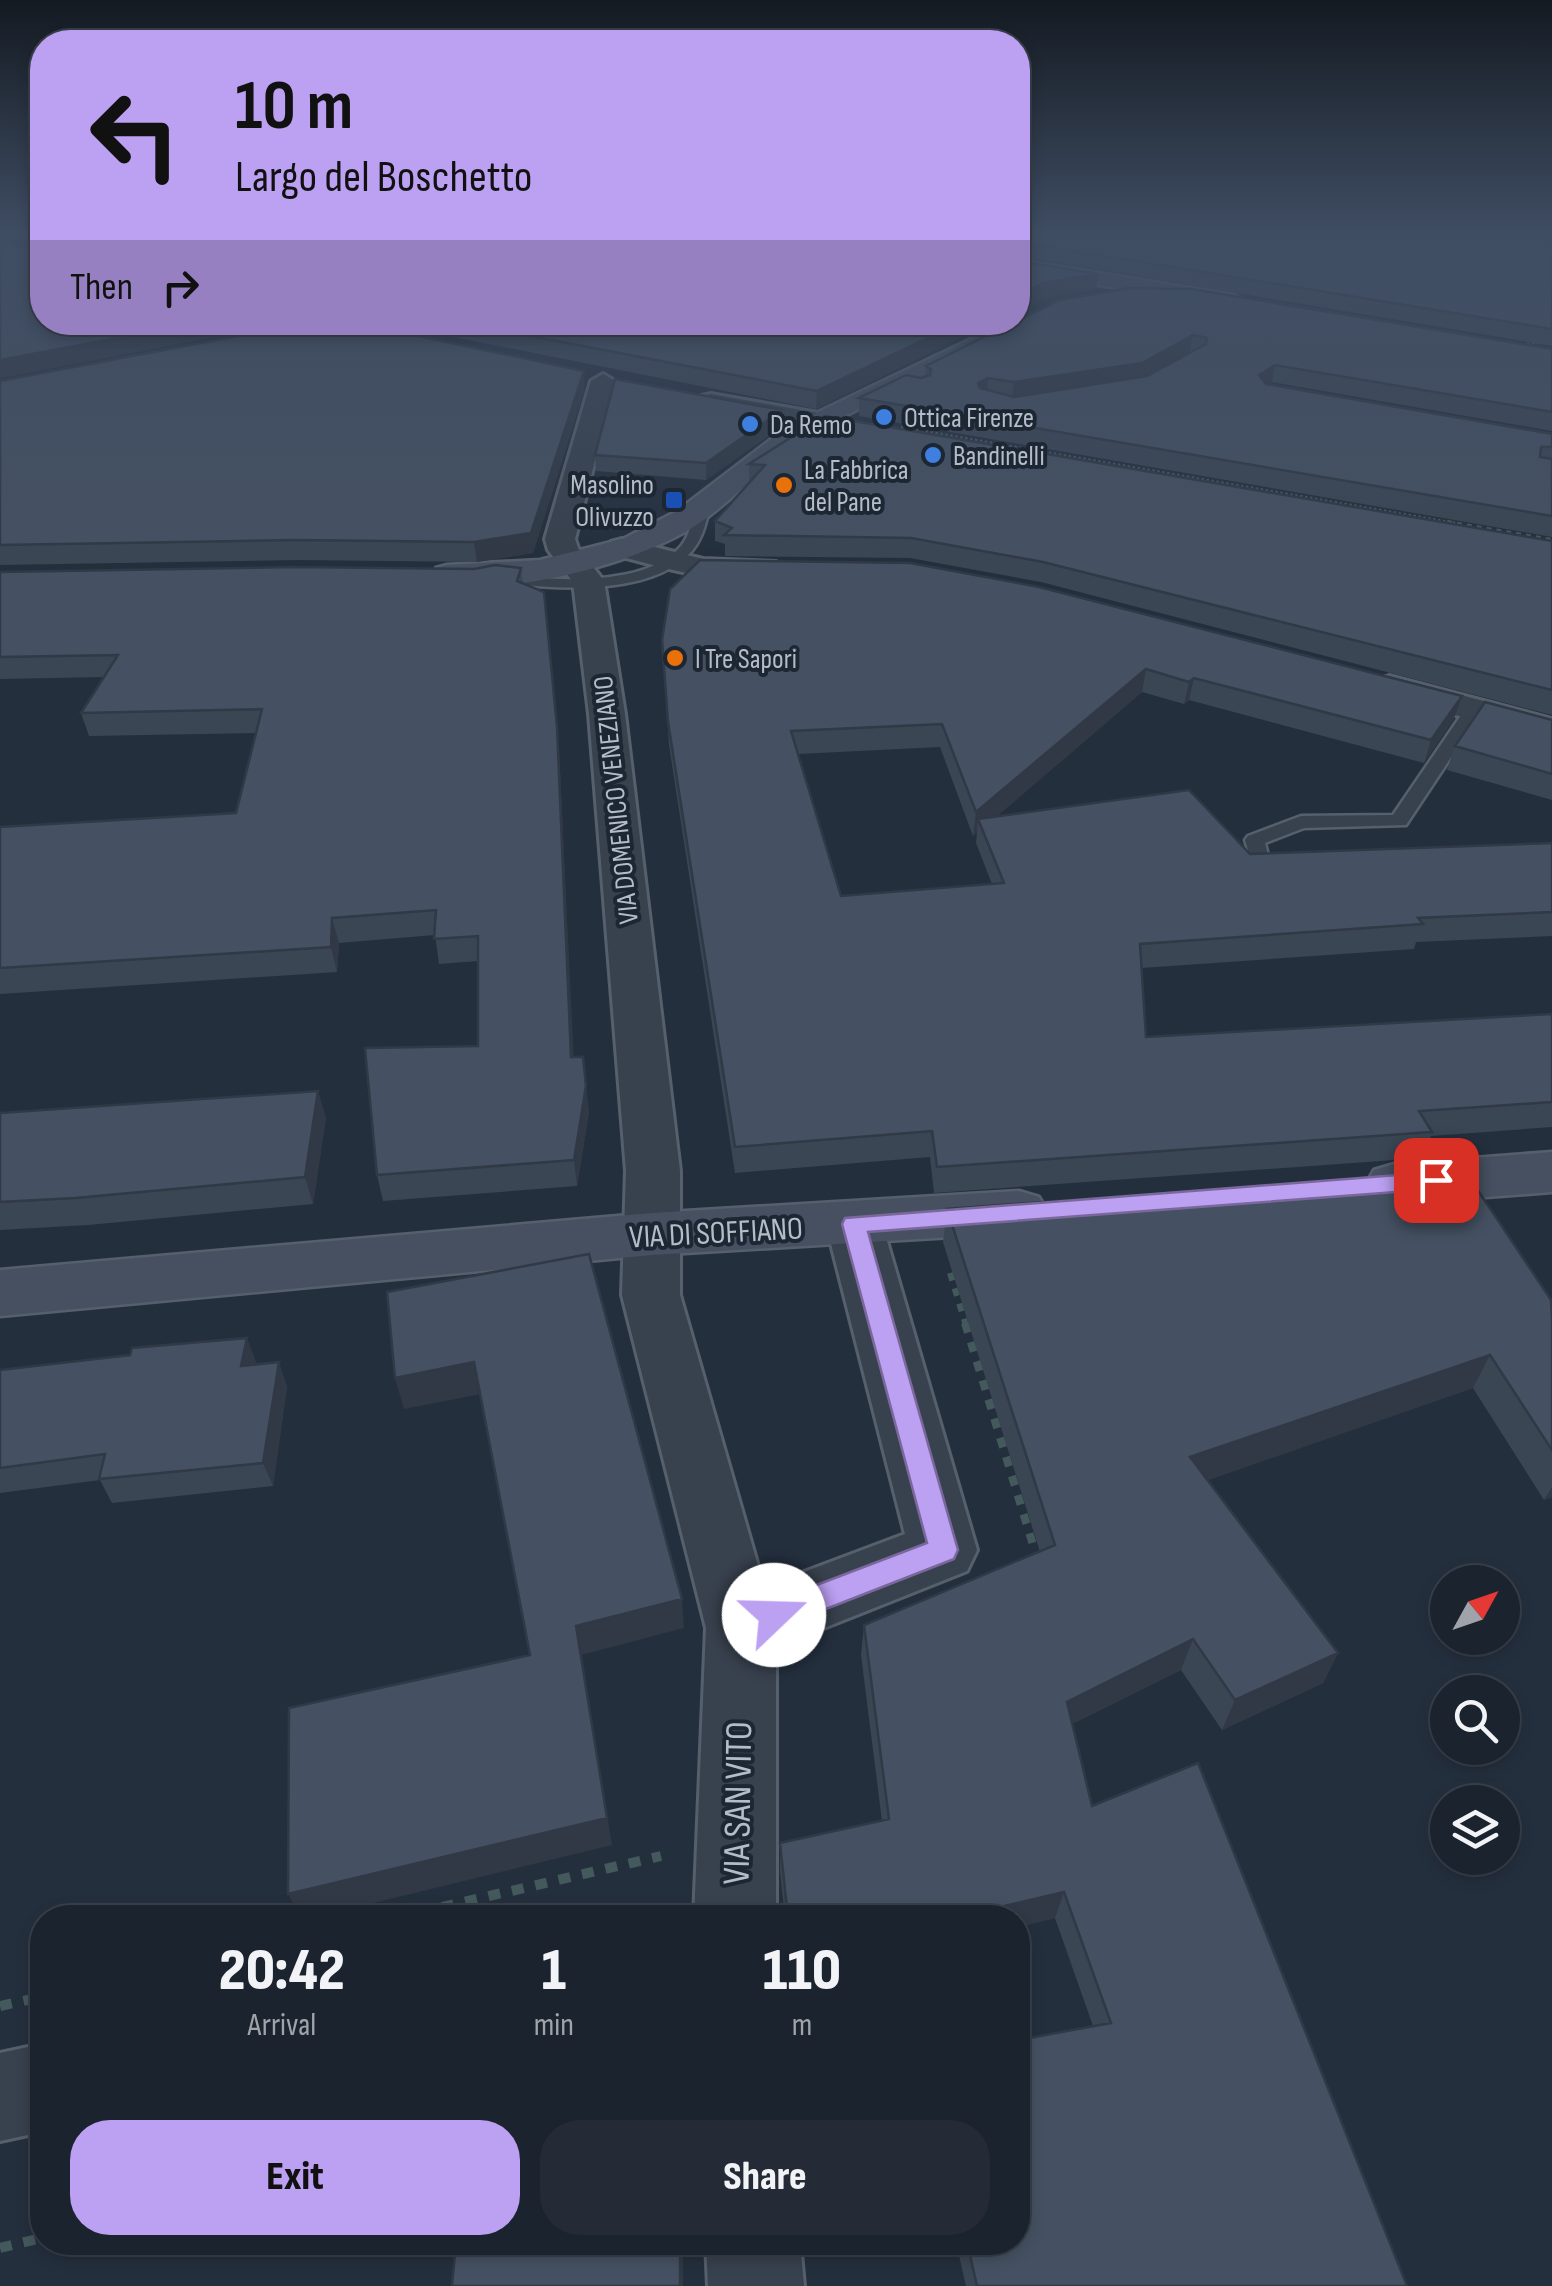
<!DOCTYPE html>
<html lang="en">
<head>
<meta charset="utf-8">
<style>
  :root { --surface:#1b232e; --page:#242b36; --text:#f1f3f6; --muted:#a0a4aa; --line:#39404a; --accent:#bca0f2 }
  body { margin:0; font-family:"Sofia Sans Condensed",sans-serif; background:var(--page); color:var(--text); height:100vh; display:flex; flex-direction:column; font-size:38px; white-space:nowrap }
  * { box-sizing:border-box; margin:0 }
  p { font-size:32px; color:var(--muted) }
  .icon { flex:none; width:55px; height:55px; fill:none; stroke:currentColor; stroke-width:2; stroke-linecap:round; stroke-linejoin:round }
  .map { position:relative; flex:1; overflow:hidden }
  .panel { position:absolute; left:30px; top:1905px; width:1000px; height:350px; display:flex; flex-direction:column; background:var(--surface); border-radius:40px; box-shadow:0 5px 15px #0003,0 0 0 2px var(--line) }
  .panel>* { flex:none }
  .guide { position:absolute; left:30px; top:30px; width:1000px; height:305px; border-radius:40px; box-shadow:0 5px 15px #0003,0 0 0 2px var(--line); background:#bca0f2; color:#111; overflow:hidden }
  .needle { width:65px; rotate:50deg }
  .tools { position:absolute; left:1430px; top:1565px; display:grid; gap:20px }
  .tools a { display:grid; place-items:center; width:90px; height:90px; border-radius:50%; background:var(--surface); box-shadow:0 5px 15px #0003,0 0 0 2px var(--line); font-size:50px }
  .pin { position:absolute; display:grid; place-items:center; width:85px; height:85px; color:#fff; margin:-42px; border-radius:20px; box-shadow:0 5px 15px #0006 }
  .me { position:absolute; width:110px; margin:-55px; rotate:69deg; stroke-linejoin:round; filter:drop-shadow(0 0 8px #0008) }
  .turn { display:flex; align-items:center; gap:35px; height:210px; padding:0 40px; font-size:45px }
  .turn .icon { width:130px; height:130px; stroke-width:2.5 }
  .turn b { display:block; font-size:70px; line-height:85px }
  .then { display:flex; align-items:center; height:95px; padding:0 40px; background:#0003; gap:20px; font-size:38px }
  .eta { display:flex; justify-content:space-evenly; align-items:center; height:170px; text-align:center }
  .eta b { font-size:60px; font-weight:800; line-height:70px }
  .primary-button { display:flex; gap:20px; margin-top:auto; padding:20px 40px }
  .primary-button a { flex:1; height:115px; border-radius:40px; background:var(--accent); color:#111; font-size:40px; font-weight:800; line-height:115px; text-align:center }
  .primary-button a+a { background:var(--page); color:var(--text) }
  .map>svg:first-child { display:block }
</style>
</head>
<body>
<div class="map">
<svg width="1552" height="2286" viewBox="0 0 1552 2286">
  <rect width="100%" height="100%" fill="#242f3e"/>
  <g fill="none" stroke-linecap="round" stroke-linejoin="round">
    <g stroke="#565f6c" stroke-width="5">
      <path id="lane" d="M 698,502 L 710,505 C 706,523 702,542 688,555 C 645,597 551,589 497,582 L 490,578 L 497,574 C 547,580 645,589 681,546 C 691,534 692,517 698,502 Z
        M 1474,704 L 1483,709 L 1406,825 L 1304,828 L 1265,843 L 1269,859 L 1259,865 L 1252,863 L 1245,840 L 1248,836 L 1301,816 L 1393,815 L 1468,705 Z"/>
    </g>
    <g stroke="#565f6c" stroke-width="6">
      <path id="street" d="M 603,374 L 615,381 L 575,539 L 578,548 L 604,581 L 625,714 L 680,1171 L 680,1295 L 764,1587 L 905,1534 L 826,1224 L 834,1210 L 854,1204 L 874,1210 L 882,1224 L 977,1550 L 967,1571 L 776,1647 L 776,1918 L 694,1918 L 706,1628 L 622,1295 L 626,1171 L 589,714 L 573,582 L 548,550 L 545,539 L 591,381 Z
        M 711,394 L 818,413 L 831,421 L 818,429 L 702,406 L 699,401 L 702,396 Z
        M 622,539 L 703,559 L 776,562 L 780,568 L 776,574 C 721,588 664,567 611,554 L 607,548 L 611,542 Z
        M 1389,676 L 1552,719 L 1552,741 L 1377,694 L 1371,687 L 1377,680 Z
        M 42,2044 L 42,2132 L 0,2141 L 0,2053 Z
        M 706,2242 L 800,2242 L 804,2286 L 708,2286 Z"/>
    </g>
    <g stroke="#565f6c" stroke-width="5">
      <path id="secondary" d="M 1018,260 L 1234,295 L 1245,301 L 1234,307 L 1018,272 Z
        M 994,328 L 1002,330 L 1005,335 L 1002,340 C 937,373 868,400 805,439 C 766,463 736,498 698,524 C 640,563 505,599 436,582 L 431,575 L 436,568 L 447,565 L 540,560 L 623,539 L 677,511 L 787,427 Z
        M 1552,1152 L 1552,1192 L 1394,1204 L 1374,1198 L 1366,1184 L 1374,1170 L 1394,1164 Z
        M 1019,1191 L 1039,1197 L 1048,1212 L 1039,1227 L 1019,1233 L 652,1255 L 0,1316 L 0,1270 L 652,1213 Z"/>
    </g>
    <path stroke="#44595c" stroke-width="2.5" stroke-dasharray="2.5 2.5" stroke-linecap="butt" d="M 0,239 L 42,252
      M 1275,303 L 1421,328
      M 1522,345 L 1552,340
      M 901,427 L 1461,524"/>
    <path stroke="#44595c" stroke-width="4" stroke-dasharray="5 5" stroke-linecap="butt" d="M 1447,522 L 1552,540"/>
    <path stroke="#44595c" stroke-width="6" stroke-dasharray="8 8" stroke-linecap="butt" d="M 950,1273 L 966,1326"/>
    <path stroke="#44595c" stroke-width="8" stroke-dasharray="10 10" stroke-linecap="butt" d="M 965,1323 L 1037,1558"/>
    <path stroke="#44595c" stroke-width="10" stroke-dasharray="12 12" stroke-linecap="butt" d="M 395,1918 L 661,1856
      M 0,2006 L 42,1997
      M 0,2248 L 42,2238"/>
    <use href="#lane" fill="#38414e" fill-rule="evenodd"/>
    <use href="#street" fill="#38414e" fill-rule="evenodd"/>
    <use href="#secondary" fill="#465061" fill-rule="evenodd"/>
  </g>
  <path fill="#3b4654" fill-rule="evenodd" d="M 0,233 L 42,233 L 42,322 L 291,322 L 0,378 L 0,239 L 40,252 L 40,246 L 0,235 Z
    M 1018,233 L 1379,235 L 1392,233 L 1552,233 L 1552,346 L 1019,256 L 1019,261 L 1098,274 L 1096,289 L 1041,299 L 1018,311 Z
    M 378,322 L 992,322 L 816,409 Z
    M 1014,322 L 1552,349 L 1552,431 L 1272,382 L 1268,385 L 1552,434 L 1552,537 L 859,416 L 859,398 L 925,377 L 926,366 Z
    M 0,381 L 585,388 L 533,553 L 477,562 L 299,560 L 0,565 Z
    M 782,410 L 782,426 L 706,480 L 596,471 L 595,455 Z
    M 749,464 L 1552,541 L 1552,715 L 1041,582 L 910,558 L 725,556 L 725,544 L 715,541 L 715,521 L 749,482 Z
    M 521,568 L 523,584 L 559,750 L 573,1057 L 589,1112 L 577,1186 L 383,1201 L 377,1175 L 478,1046 L 478,961 L 439,964 L 435,935 L 339,943 L 337,972 L 0,994 L 0,827 L 236,813 L 257,733 L 89,736 L 81,713 L 104,677 L 0,679 L 0,572 Z
    M 670,589 L 1454,719 L 1424,763 L 1189,700 L 1184,704 L 1142,692 L 997,816 L 1250,854 L 1552,843 L 1552,936 L 1416,942 L 1414,949 L 1141,968 L 1146,1037 L 1552,1014 L 1552,1127 L 1431,1136 L 1422,1158 L 934,1193 L 930,1157 L 735,1173 L 669,745 L 662,640 ZM 940,747 L 973,836 L 977,833 L 976,843 L 992,884 L 841,896 L 798,754 Z
    M 1552,720 L 1552,800 L 1447,770 L 1455,746 Z
    M 0,1113 L 326,1117 L 313,1204 L 88,1225 L 0,1230 Z
    M 947,1209 L 1552,1318 L 1552,1497 L 1544,1500 L 1473,1388 L 1207,1480 L 1338,1653 L 1323,1683 L 1222,1730 L 1181,1670 L 1072,1724 L 1092,1806 L 1407,2286 L 966,2286 L 956,2242 L 1018,2242 L 1093,2026 L 1055,1918 L 1018,1927 L 1018,1918 L 785,1918 L 780,1870 L 780,1843 L 882,1821 L 861,1655 L 864,1625 L 1040,1552 L 943,1242 Z
    M 256,1362 L 255,1365 L 287,1386 L 273,1486 L 112,1503 L 100,1480 L 0,1493 L 0,1370 Z"/>
  <path fill="#303945" d="M 1098,274 L 1096,289 L 1041,299 L 1018,311 L 1018,296 L 1043,283 Z
    M 202,322 L 291,322 L 0,378 L 0,360 Z
    M 961,322 L 992,322 L 816,409 L 817,391 Z
    M 1193,335 L 1190,352 L 1140,380 L 1012,399 L 1014,382 Z
    M 1275,365 L 1272,382 L 1255,392 L 1259,375 Z
    M 584,371 L 585,388 L 533,553 L 477,562 L 474,542 Z
    M 988,378 L 987,395 L 978,383 Z
    M 782,410 L 782,426 L 706,480 L 706,463 Z
    M 544,592 L 559,750 L 575,1083 L 571,1057 Z
    M 1146,669 L 1142,692 L 982,829 L 978,819 L 977,833 L 973,836 L 976,812 Z
    M 1194,678 L 1189,700 L 1184,704 L 1189,682 Z
    M 1462,696 L 1454,719 L 1424,763 L 1431,740 Z
    M 332,918 L 339,943 L 337,972 L 331,947 Z
    M 583,1057 L 589,1112 L 577,1186 L 574,1160 Z
    M 318,1091 L 326,1117 L 313,1204 L 305,1177 Z
    M 247,1338 L 256,1362 L 251,1390 L 241,1366 Z
    M 1490,1355 L 1473,1388 L 1180,1490 L 1190,1457 Z
    M 279,1362 L 287,1386 L 273,1486 L 263,1463 Z
    M 474,1362 L 481,1394 L 404,1409 L 395,1378 Z
    M 1552,1487 L 1552,1497 L 1544,1500 Z
    M 682,1599 L 684,1628 L 581,1655 L 612,1845 L 312,1918 L 301,1918 L 288,1894 L 576,1626 Z
    M 1193,1639 L 1181,1670 L 1058,1731 L 1067,1702 Z
    M 1338,1653 L 1323,1683 L 1222,1730 L 1235,1700 Z
    M 1064,1892 L 1055,1918 L 1018,1927 L 1018,1918 L 954,1918 Z
    M 680,2242 L 683,2242 L 683,2286 L 680,2286 Z"/>
  <path fill="#455162" stroke="#303945" stroke-width="2.5" fill-rule="evenodd" d="M 38,233 L 42,233 L 42,322 L 202,322 L 0,360 L 0,239 L 40,252 Z
    M 1018,233 L 1365,233 L 1379,235 L 1392,233 L 1541,233 L 1552,236 L 1552,329 L 1020,242 L 1018,244 Z
    M 1018,255 L 1019,261 L 1098,274 L 1043,283 L 1018,297 Z
    M 1129,288 L 1191,289 L 1552,349 L 1552,412 L 1275,365 L 1259,375 L 1266,384 L 1552,434 L 1552,447 L 1541,447 L 1540,457 L 1552,459 L 1552,516 L 859,398 L 906,375 L 921,378 L 930,375 L 931,369 L 926,366 L 1014,322 L 1018,322 L 1018,321 L 1060,300 ZM 1193,335 L 1207,338 L 1206,344 L 1147,376 L 1014,397 L 980,388 L 978,383 L 988,378 L 1014,382 L 1142,363 Z
    M 313,322 L 351,322 L 584,371 L 531,533 L 474,542 L 294,540 L 0,545 L 0,381 Z
    M 458,322 L 961,322 L 817,391 Z
    M 615,379 L 782,410 L 706,463 L 595,455 Z
    M 825,416 L 1552,541 L 1552,690 L 1043,562 L 911,538 L 724,535 L 732,528 L 715,521 L 765,465 L 749,464 Z
    M 700,560 L 910,563 L 1039,587 L 1462,696 L 1431,740 L 1194,678 L 1189,682 L 1146,669 L 976,812 L 942,724 L 791,731 L 841,896 L 1004,883 L 978,819 L 1189,790 L 1250,854 L 1552,843 L 1552,912 L 1418,918 L 1423,924 L 1140,944 L 1146,1037 L 1552,1014 L 1552,1102 L 1419,1111 L 1432,1132 L 937,1167 L 932,1131 L 735,1147 L 668,722 L 662,640 L 670,589 Z
    M 495,565 L 521,568 L 517,581 L 544,592 L 557,727 L 571,1057 L 583,1057 L 586,1086 L 574,1160 L 377,1175 L 365,1048 L 478,1046 L 478,936 L 434,939 L 436,910 L 332,918 L 331,947 L 0,968 L 0,827 L 236,813 L 262,709 L 81,713 L 118,655 L 0,657 L 0,572 L 294,567 L 474,569 Z
    M 1485,702 L 1552,720 L 1552,774 L 1455,746 Z
    M 318,1091 L 305,1177 L 75,1198 L 0,1202 L 0,1113 Z
    M 1465,1171 L 1551,1300 L 1552,1318 L 1552,1450 L 1490,1355 L 1190,1457 L 1338,1653 L 1235,1700 L 1193,1639 L 1067,1702 L 1092,1806 L 1198,1763 L 1407,2286 L 977,2286 L 967,2242 L 1018,2242 L 1018,2040 L 1111,2023 L 1064,1892 L 954,1918 L 788,1918 L 780,1843 L 889,1819 L 864,1625 L 1055,1545 L 947,1209 Z
    M 589,1254 L 682,1599 L 576,1626 L 607,1818 L 288,1894 L 289,1708 L 530,1655 L 474,1362 L 395,1378 L 387,1292 Z
    M 247,1338 L 241,1366 L 279,1362 L 263,1463 L 99,1479 L 105,1454 L 0,1468 L 0,1370 L 130,1355 L 132,1348 Z
    M 456,2242 L 680,2242 L 680,2286 L 452,2286 Z"/>
  <linearGradient id="sky" x2="0" y2="1"><stop stop-color="#141a22"/><stop offset="0.42" stop-color="#3f4d63"/><stop offset="1" stop-color="#3f4d63" stop-opacity="0"/></linearGradient>
  <rect width="1552" height="553" fill="url(#sky)"/>
  <path fill="#bca0f2" stroke="#7a689d" stroke-width="2.5" d="M 1436,1172 L 1447,1180 L 1436,1189 L 868,1232 L 958,1550 L 954,1559 L 785,1625 L 774,1629 L 764,1625 L 759,1615 L 764,1605 L 927,1543 L 842,1224 L 845,1218 Z"/>
  <g fill="#3f7fe0" stroke="#1d2633" stroke-width="4">
    <circle cx="884" cy="417" r="10"/>
    <circle cx="750" cy="424" r="10"/>
    <circle cx="933" cy="455" r="10"/>
  </g>
  <g fill="#e8710a" stroke="#1d2633" stroke-width="4">
    <circle cx="784" cy="485" r="10"/>
    <circle cx="675" cy="658" r="10"/>
  </g>
  <rect fill="#1a4fb4" stroke="#1d2633" stroke-width="4" x="664" y="490" width="20" height="20" rx="5"/>
  <g text-anchor="middle" stroke-width="8" stroke-linejoin="round" paint-order="stroke">
    <g font-size="28" fill="#b4bcc9" stroke="#1d2633" text-anchor="start">
      <text x="904" y="427">Ottica Firenze</text>
      <text x="770" y="434">Da Remo</text>
      <text x="953" y="465">Bandinelli</text>
      <text x="804" y="479">La Fabbrica<tspan x="804" dy="32">del Pane</tspan></text>
      <text x="654" y="494" text-anchor="end">Masolino<tspan x="654" dy="32">Olivuzzo</tspan></text>
      <text x="695" y="668">I Tre Sapori</text>
    </g>
    <g font-size="28" fill="#b4bcc9" stroke="#1d2633">
      <text transform="translate(615 800) rotate(-96)" y="10">VIA DOMENICO VENEZIANO</text>
    </g>
    <g font-size="32" fill="#b4bcc9" stroke="#1d2633">
      <text transform="translate(716 1232) rotate(-3)" y="11">VIA DI SOFFIANO</text>
    </g>
    <g font-size="38" fill="#b4bcc9" stroke="#1d2633">
      <text transform="translate(737 1803) rotate(-89)" y="13">VIA SAN VITO</text>
    </g>
  </g>
</svg>
<div class="tools">
<a><svg class="needle" viewBox="-14 -14 28 28"><path d="M0-13l5 13h-10z" fill="#e53935"/><path d="M0 13l5-13h-10z" fill="#a0a4aa"/></svg></a>
<a><svg class="icon" aria-label="search" viewBox="0 0 24 24"><circle cx="10" cy="10" r="6"/><path d="M15 15l6 6"/></svg></a>
<a><svg class="icon" aria-label="layers" viewBox="0 0 24 24"><path d="M12 4l9 5-9 5-9-5zM3 14l9 5 9-5"/></svg></a>
</div>
<div class="pin" style="left:1436px;top:1180px;background:#d93025"><svg class="icon" aria-label="arrive" viewBox="0 0 24 24"><path d="M6 21V4h12l-3 4 3 4H6"/></svg></div>
<svg class="me" style="left:774px;top:1615px" viewBox="-20 -20 40 40"><circle r="19" fill="#fff"/><path d="M0-13L10 11 0 6-10 11z" fill="#bca0f2"/></svg>
<div class="guide">
<div class="turn"><svg class="icon" aria-label="left" viewBox="0 0 24 24"><path d="M17 20v-9H6M10 6l-5 5 5 5"/></svg><div><b>10 m</b>Largo del Boschetto</div></div>
<div class="then">Then<svg class="icon" aria-label="right" viewBox="0 0 24 24"><path d="M7 20v-9h11M14 6l5 5-5 5"/></svg></div>
</div>
<section class="panel">
<div class="eta">
<div><b>20:42</b><p>Arrival</p></div>
<div><b>1</b><p>min</p></div>
<div><b>110</b><p>m</p></div>
</div>
<div class="primary-button"><a>Exit</a><a>Share</a></div>
</section>
</div>
</body>
</html>
